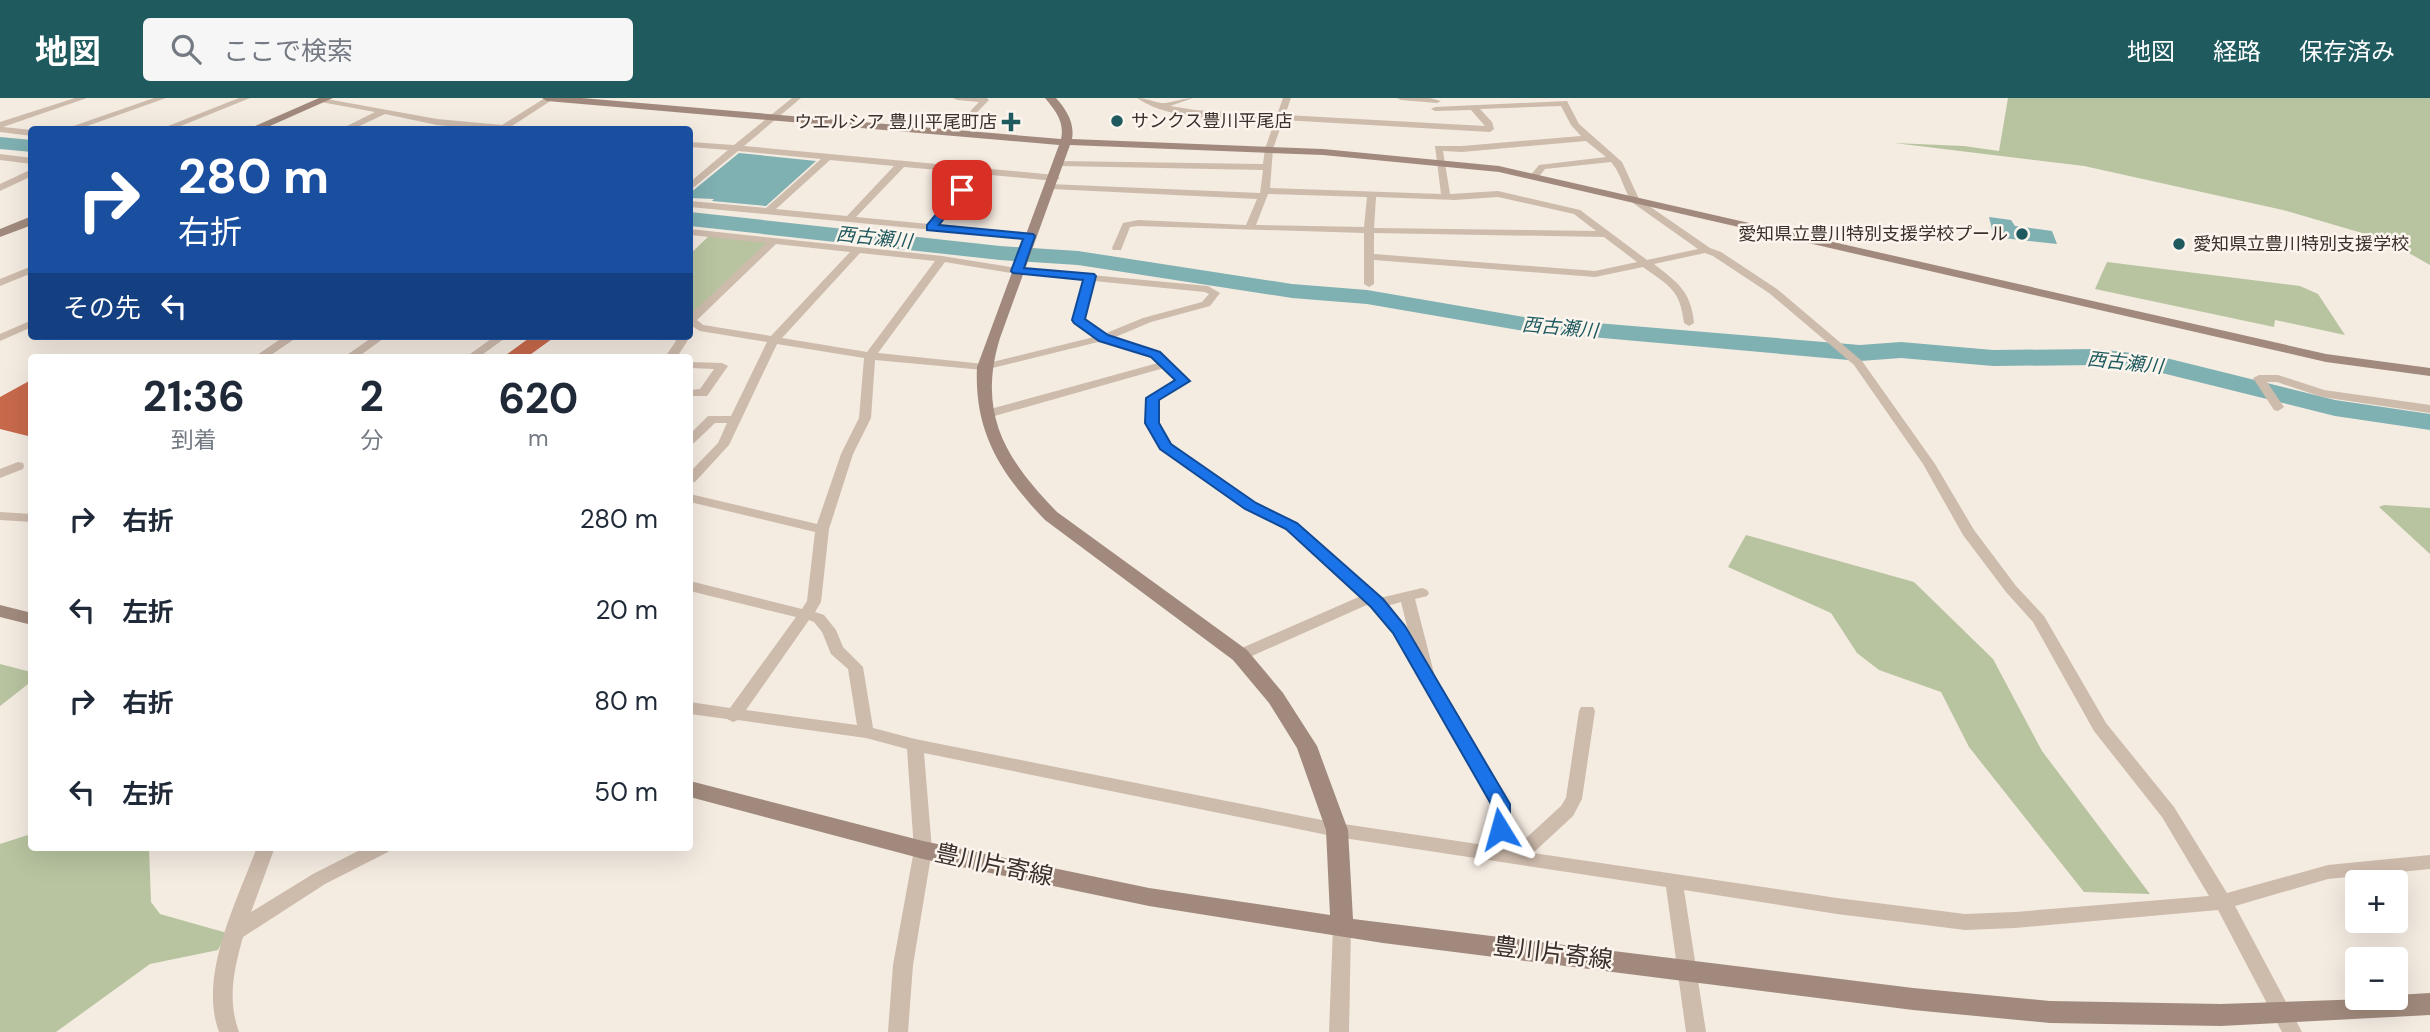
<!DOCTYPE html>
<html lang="ja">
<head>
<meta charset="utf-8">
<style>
  :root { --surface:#fff; --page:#f6f6f7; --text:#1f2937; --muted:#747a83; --accent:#1f5a5e }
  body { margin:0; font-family:"DM Sans","Noto Sans JP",sans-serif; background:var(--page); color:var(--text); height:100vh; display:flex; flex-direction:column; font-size:26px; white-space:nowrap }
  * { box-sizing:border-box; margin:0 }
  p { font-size:23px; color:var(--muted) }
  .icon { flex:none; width:38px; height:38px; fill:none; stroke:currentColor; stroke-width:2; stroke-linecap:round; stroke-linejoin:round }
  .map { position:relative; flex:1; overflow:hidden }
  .side { position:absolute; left:28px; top:256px; width:665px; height:497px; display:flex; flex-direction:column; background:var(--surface); border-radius:7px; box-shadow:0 7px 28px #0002 }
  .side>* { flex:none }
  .hud { position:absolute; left:28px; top:28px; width:665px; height:214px; border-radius:7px; box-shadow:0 7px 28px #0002; background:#1a4fa0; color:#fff; overflow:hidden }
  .controls { position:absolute; left:2345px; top:772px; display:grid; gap:14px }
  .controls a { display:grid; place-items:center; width:63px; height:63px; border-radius:7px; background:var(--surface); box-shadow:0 7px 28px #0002; font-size:35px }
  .pin { position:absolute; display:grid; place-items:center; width:60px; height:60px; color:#fff; margin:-30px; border-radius:14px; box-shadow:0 4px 10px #0006 }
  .me { position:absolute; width:77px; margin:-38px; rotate:352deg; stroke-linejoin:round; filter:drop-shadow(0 0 5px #0008) }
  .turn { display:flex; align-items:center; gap:24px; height:147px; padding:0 35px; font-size:32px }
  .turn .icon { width:91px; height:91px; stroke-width:2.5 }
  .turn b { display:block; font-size:49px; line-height:60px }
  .then { display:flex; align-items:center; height:66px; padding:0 35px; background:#0003; gap:14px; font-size:26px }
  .eta { display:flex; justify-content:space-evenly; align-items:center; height:119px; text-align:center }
  .eta b { font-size:42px; font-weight:700; line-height:49px }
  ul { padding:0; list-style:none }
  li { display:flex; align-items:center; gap:21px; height:91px; padding:0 35px }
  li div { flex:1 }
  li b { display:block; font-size:26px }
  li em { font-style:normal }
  header { display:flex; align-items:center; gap:42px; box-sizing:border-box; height:98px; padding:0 35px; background:var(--accent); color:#fff }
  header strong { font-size:33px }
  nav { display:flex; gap:38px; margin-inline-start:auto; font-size:24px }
  .search { width:490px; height:63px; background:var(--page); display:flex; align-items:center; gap:18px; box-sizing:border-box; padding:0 24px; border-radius:7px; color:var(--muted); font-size:26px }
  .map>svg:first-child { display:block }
</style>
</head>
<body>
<header>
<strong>地図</strong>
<div class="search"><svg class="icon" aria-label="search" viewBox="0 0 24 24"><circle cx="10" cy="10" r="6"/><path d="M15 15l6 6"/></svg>ここで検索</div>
<nav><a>地図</a><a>経路</a><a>保存済み</a></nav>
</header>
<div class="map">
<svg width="2430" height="934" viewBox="0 0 2430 934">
  <rect width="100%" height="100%" fill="#f4ebe1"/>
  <path fill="#b8c4a0" d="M 2008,0 L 2430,0 L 2430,167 L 2386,142 L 2283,112 L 2084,68 L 1894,45 L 1964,48 L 1999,53 Z
    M 709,138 L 769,144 L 690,219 L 690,156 Z
    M 2107,164 L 2300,188 L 2318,196 L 2345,237 L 2275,222 L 2274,229 L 2095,191 Z
    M 2384,407 L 2430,410 L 2430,456 L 2379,409 Z
    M 1746,437 L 1914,484 L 1993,561 L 2042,653 L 2150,796 L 2084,794 L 1969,649 L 1941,594 L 1879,572 L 1857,555 L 1831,515 L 1728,469 Z
    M 0,566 L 31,574 L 32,583 L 0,608 Z
    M 31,736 L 32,749 L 149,749 L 151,804 L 160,816 L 227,835 L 218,852 L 150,866 L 56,934 L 0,934 L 0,746 Z"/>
  <path fill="#7fb0b2" d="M 739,55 L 816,63 L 766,108 L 712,103 L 714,101 L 690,100 L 690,95 Z
    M 1989,119 L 2011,122 L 2015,128 L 2052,133 L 2057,146 L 1994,139 Z"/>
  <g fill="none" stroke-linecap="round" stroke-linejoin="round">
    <path fill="#7fb0b2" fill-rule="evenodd" d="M 0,39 L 32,42 L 32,54 L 0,51 Z
      M 690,114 L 1000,148 L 1078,153 L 1292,186 L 1367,192 L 1524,219 L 1860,247 L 1901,244 L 1993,252 L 2097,251 L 2158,258 L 2335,302 L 2430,316 L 2430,332 L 2335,318 L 2158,274 L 2097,267 L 1993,268 L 1901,260 L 1860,263 L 1524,233 L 1367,206 L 1292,200 L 1078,167 L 1000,162 L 690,128 Z"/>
  </g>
  <path fill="#c8694b" d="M 532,238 L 556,238 L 527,259 L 503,259 Z
    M 31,282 L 32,339 L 0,331 L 0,299 Z"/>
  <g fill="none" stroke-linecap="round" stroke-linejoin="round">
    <path fill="#cdbbac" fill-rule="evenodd" d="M 75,0 L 87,0 L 3,29 L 32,32 L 32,38 L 0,34 L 0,24 Z
      M 154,0 L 166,0 L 76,32 L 62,32 Z
      M 239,0 L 250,0 L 171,32 L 158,32 Z
      M 321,0 L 437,21 L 502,27 L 545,0 L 555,0 L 512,28 L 531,32 L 493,32 L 437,27 L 385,16 L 351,32 L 339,32 L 375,14 L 321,4 Z
      M 792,0 L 801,0 L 744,48 L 1055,77 L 1060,80 L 1055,83 L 980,76 L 938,126 L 1032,136 L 1034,138 L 1029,141 L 690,109 L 690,103 L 766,110 L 821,61 L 738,53 L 693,90 L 690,91 L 690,84 L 728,52 L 690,49 L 690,44 L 734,47 ZM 830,62 L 894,68 L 847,118 L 776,111 ZM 904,69 L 972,75 L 929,126 L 856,119 Z
      M 953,0 L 987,0 L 989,2 L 954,38 L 950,35 L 951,33 L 979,4 L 957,2 Z
      M 1137,0 C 1147,0 1158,6 1165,5 C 1175,4 1183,0 1193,0 L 1170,8 L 1195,12 L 1277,17 L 1283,0 L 1291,0 L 1285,17 L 1485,28 L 1471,12 L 1435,13 L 1431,11 L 1435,9 L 1567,3 L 1579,26 L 1622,64 L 1639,101 L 1710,150 L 1721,154 L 1777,191 L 1862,263 L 1935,366 L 1974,432 L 2016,488 L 2044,518 L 2106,625 L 2174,709 L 2227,795 L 2328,767 L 2430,757 L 2430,771 L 2328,781 L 2235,808 L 2302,934 L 2282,934 L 2218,812 L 2015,830 L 1965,832 L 1837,816 L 1684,792 L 1706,934 L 1686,934 L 1666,789 L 1337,739 L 924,655 L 932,752 L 913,867 L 908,934 L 888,934 L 893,867 L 914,752 L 907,651 L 866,640 L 738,622 L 733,624 L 727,621 L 690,616 L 690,604 L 730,610 L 796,519 L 690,493 L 690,483 L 802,511 L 807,503 L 815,434 L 690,404 L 690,396 L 817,426 L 841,356 L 859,320 L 864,260 L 777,246 L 729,347 L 695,384 L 690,385 L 690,374 L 718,345 L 727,325 L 715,325 L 694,345 L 690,346 L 690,336 L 708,318 L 731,318 L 767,244 L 700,233 L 690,227 L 690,217 L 766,145 L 690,137 L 690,131 L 942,158 L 1017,170 L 1208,188 L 1220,195 L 1210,208 L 1151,224 L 1113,240 L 1160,255 L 1190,283 L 1159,302 L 1158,325 L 1170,346 L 1256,405 L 1296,425 L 1380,500 L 1422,490 L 1427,492 L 1429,495 L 1427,498 L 1415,501 L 1435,579 L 1509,706 L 1509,751 L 1513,752 L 1561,708 L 1566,700 L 1579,613 L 1581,609 L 1593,609 L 1595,613 L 1582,701 L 1573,718 L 1533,755 L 1837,800 L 1965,816 L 2015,814 L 2209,798 L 2162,719 L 2094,633 L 2033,524 L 2006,494 L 1963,437 L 1923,366 L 1854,267 L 1769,195 L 1713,158 L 1705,155 L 1654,166 C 1678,185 1691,193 1694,225 L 1689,228 L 1684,225 C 1680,191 1669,188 1643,169 L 1595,179 L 1374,162 L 1374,186 L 1369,189 L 1364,186 L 1364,135 L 1138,128 L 1130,129 L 1121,152 L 1113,152 L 1112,150 L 1123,125 L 1138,122 L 1246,127 L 1257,101 L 1052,91 L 1047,88 L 1049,86 L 1260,95 L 1263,72 L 1060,68 L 1056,65 L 1057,63 L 1263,66 L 1265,51 L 1275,22 C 1232,20 1174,25 1137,0 ZM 1561,8 L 1571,27 L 1581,38 L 1462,48 L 1435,48 L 1441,96 L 1270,90 L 1273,51 L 1283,22 L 1490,34 L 1494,31 L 1492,24 L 1480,11 ZM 1586,43 L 1606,59 L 1539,67 L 1529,79 L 1537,81 L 1545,71 L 1611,64 C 1622,76 1623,92 1633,105 L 1698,151 L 1647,162 L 1580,112 L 1498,93 L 1450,96 L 1443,53 L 1462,54 ZM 1268,96 L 1367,99 L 1364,129 L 1256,127 ZM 1376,99 L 1455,102 L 1498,99 L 1574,116 L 1596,133 L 1374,130 ZM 1374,135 L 1604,139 L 1637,164 L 1595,173 L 1374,156 ZM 776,146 L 850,154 L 771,238 L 703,227 L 697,222 ZM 860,155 L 935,163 L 867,254 L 782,240 ZM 945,164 L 1017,176 L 1084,182 L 1073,222 L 1094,239 L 984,266 L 878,255 ZM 1094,183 L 1205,194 L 1209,196 L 1202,204 L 1143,220 L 1104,236 L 1084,221 ZM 1102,243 L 1152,259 L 1158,265 L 983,313 L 981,316 L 987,320 L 991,319 L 1164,270 L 1177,282 L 1149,297 L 1146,325 L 1161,351 L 1246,411 L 1286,431 L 1361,498 L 1235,553 L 1232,557 L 1235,561 L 1245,561 L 1369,506 L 1393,535 L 1492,706 L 1491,748 L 1337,725 L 915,641 L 873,630 L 863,569 L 843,549 L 836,532 L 824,517 L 815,514 L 821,504 L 829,431 L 853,356 L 871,320 L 875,262 L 984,272 ZM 1401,504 L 1409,536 L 1387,508 ZM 809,522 L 814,524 L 822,534 L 831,556 L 848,571 L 857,627 L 746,612 Z
      M 1397,0 L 1430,0 L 1441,3 L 1437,5 L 1401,2 Z
      M 0,56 L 32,60 L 32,66 L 0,62 Z
      M 32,71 L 32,78 L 0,93 L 0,86 Z
      M 32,168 L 32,175 L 0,188 L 0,181 Z
      M 32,222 L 32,229 L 0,243 L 0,236 Z
      M 285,238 L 299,238 L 268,259 L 254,259 Z
      M 374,238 L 387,238 L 358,259 L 344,259 Z
      M 495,238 L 508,238 L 479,259 L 466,259 Z
      M 671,238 L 684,238 L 688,242 L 677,259 L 665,259 L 676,243 Z
      M 690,264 L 722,265 L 728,268 L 707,298 L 690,298 L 690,292 L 700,291 L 714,271 L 690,270 Z
      M 2259,277 L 2278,277 L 2324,292 L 2430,307 L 2430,315 L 2322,299 L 2277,284 L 2267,284 L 2284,309 L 2278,313 L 2274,312 L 2253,280 Z
      M 18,364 L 23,365 L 24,368 L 23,371 L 0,380 L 0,371 Z
      M 0,414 L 32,416 L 32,424 L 0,422 Z
      M 257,749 L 275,749 L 251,814 L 313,776 L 366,749 L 391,749 L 388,754 L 325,786 L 243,839 C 234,871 227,902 239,934 L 219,934 C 198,877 237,803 257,749 Z
      M 1342,821 L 1349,823 L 1351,829 L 1349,934 L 1329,934 L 1333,829 L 1335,823 Z"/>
    <path fill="#a18a7d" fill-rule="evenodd" d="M 319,0 L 333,0 L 261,32 L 246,32 Z
      M 542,0 L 582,0 L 1061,41 C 1065,24 1055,12 1045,0 L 1056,0 C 1066,11 1075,25 1072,41 L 1323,51 L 1499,68 L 2326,256 L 2430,270 L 2430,278 L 2326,264 L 1499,74 L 1323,57 L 1070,47 L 1000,240 C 977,315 1005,361 1057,414 L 1247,552 L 1283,595 L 1317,648 L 1348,732 L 1353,821 L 1913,890 L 2050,903 L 2221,906 L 2396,900 L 2396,897 L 2430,895 L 2430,917 L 2221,928 L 2050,925 L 1913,912 L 1383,845 L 1149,808 L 923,761 L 690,699 L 690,683 L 923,743 L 1149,790 L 1330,817 L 1326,732 L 1297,650 L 1269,605 L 1233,562 L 1045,422 C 1001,376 974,335 977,269 L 1059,47 L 547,3 Z
      M 32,118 L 32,127 L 0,139 L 0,131 Z
      M 0,507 L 32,515 L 32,527 L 0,519 Z"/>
  </g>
  <path fill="#1a73e8" stroke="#114b97" stroke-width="2" d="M 958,90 L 967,92 L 939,127 L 1033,136 L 1035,138 L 1024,170 L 1094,176 L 1096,178 L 1085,221 L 1108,237 L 1160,254 L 1190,283 L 1159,302 L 1159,325 L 1171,346 L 1256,405 L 1297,425 L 1383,501 L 1405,528 L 1510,706 L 1510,731 L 1507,736 L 1500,739 L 1493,736 L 1490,731 L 1491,706 L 1393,535 L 1371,509 L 1286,431 L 1245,411 L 1160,351 L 1145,325 L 1146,300 L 1175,282 L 1151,259 L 1099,243 L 1074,225 L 1072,222 L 1083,182 L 1013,175 L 1011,173 L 1023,141 L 927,132 L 927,127 Z"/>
  <g fill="#1f5a5e" stroke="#fbf5ee" stroke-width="2.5">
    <circle cx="1117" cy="23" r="7"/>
    <path d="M1007.5 13.5h7v7h7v7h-7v7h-7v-7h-7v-7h7z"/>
    <circle cx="2022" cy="136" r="7"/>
    <circle cx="2179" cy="146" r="7"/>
  </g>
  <g text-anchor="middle" stroke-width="5" stroke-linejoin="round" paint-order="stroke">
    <g font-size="18" fill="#3b302b" stroke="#fbf5ee" text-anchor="start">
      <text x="1131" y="29">サンクス豊川平尾店</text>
      <text x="997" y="30" text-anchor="end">ウエルシア 豊川平尾町店</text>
      <text x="2008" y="142" text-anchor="end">愛知県立豊川特別支援学校プール</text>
      <text x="2193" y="152">愛知県立豊川特別支援学校</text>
    </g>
    <g font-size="19" font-style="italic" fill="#1f5a5e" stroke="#fbf5ee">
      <text transform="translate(874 139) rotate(6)" y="7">西古瀬川</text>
      <text transform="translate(1560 229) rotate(5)" y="7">西古瀬川</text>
      <text transform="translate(2125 264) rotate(6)" y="7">西古瀬川</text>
    </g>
    <g font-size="24" fill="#3b302b" stroke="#fbf5ee">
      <text transform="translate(994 767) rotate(12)" y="8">豊川片寄線</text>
      <text transform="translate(1553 855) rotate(7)" y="8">豊川片寄線</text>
    </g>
  </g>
</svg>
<div class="controls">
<a>+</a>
<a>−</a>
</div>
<div class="pin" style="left:962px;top:92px;background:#d93025"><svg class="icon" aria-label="arrive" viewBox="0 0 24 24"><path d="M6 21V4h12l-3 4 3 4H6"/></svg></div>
<svg class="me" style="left:1500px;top:731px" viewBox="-20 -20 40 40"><path d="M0-17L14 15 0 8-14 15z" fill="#1a73e8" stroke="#fff" stroke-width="4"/></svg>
<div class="hud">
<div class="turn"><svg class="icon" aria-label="right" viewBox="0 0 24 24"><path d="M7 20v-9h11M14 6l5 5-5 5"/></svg><div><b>280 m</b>右折</div></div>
<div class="then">その先<svg class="icon" aria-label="left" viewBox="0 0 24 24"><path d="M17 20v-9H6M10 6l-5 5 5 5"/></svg></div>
</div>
<section class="side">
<div class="eta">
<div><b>21:36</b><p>到着</p></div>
<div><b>2</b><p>分</p></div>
<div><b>620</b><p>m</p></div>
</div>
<ul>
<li><svg class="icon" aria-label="right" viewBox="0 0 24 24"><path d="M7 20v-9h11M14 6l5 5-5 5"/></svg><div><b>右折</b></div><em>280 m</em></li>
<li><svg class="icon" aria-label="left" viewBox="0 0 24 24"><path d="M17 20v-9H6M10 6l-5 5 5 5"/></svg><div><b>左折</b></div><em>20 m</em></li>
<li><svg class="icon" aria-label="right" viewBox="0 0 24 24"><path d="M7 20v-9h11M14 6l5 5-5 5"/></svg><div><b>右折</b></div><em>80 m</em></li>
<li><svg class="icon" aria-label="left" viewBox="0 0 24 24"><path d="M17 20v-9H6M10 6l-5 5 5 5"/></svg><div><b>左折</b></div><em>50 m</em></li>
</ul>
</section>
</div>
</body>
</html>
